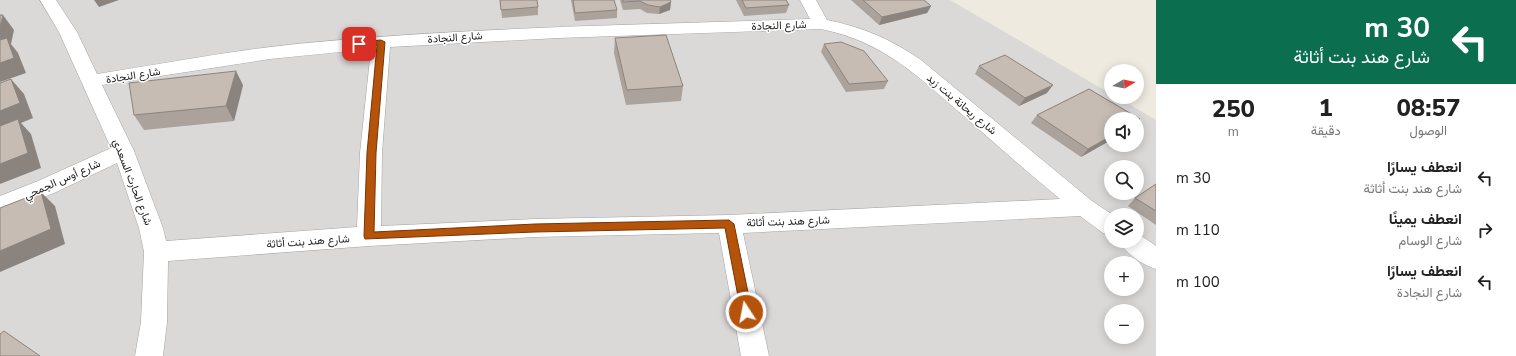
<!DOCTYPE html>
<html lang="ar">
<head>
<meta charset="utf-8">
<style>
  :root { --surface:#fff; --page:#f2f2f2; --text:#222; --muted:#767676 }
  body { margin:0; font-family:"Nunito Sans",Vazirmatn,sans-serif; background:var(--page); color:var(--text); direction:rtl; height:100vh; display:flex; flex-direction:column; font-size:15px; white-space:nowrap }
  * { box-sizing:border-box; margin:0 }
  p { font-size:13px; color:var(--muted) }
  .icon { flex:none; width:22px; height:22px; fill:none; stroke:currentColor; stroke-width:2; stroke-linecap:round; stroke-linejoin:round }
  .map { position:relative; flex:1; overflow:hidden; direction:ltr }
  .panel { display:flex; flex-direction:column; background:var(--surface); width:360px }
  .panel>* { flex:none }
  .top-card { background:#0b6e4f; color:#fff; overflow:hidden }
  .needle { width:26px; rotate:80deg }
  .fabs { position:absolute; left:1104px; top:64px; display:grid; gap:8px }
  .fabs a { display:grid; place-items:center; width:40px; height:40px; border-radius:50%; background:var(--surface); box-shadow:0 2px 10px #0003; font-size:20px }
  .pin { position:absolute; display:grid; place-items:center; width:34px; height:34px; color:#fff; margin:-17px; border-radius:8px; box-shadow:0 2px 6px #0006 }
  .me { position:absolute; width:44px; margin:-22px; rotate:349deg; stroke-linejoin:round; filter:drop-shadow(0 0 3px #0008) }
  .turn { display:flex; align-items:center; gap:14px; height:84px; padding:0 20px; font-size:18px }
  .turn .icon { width:52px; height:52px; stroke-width:2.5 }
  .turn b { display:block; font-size:28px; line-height:34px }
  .eta { display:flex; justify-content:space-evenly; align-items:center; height:68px; text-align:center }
  .eta b { font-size:24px; font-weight:800; line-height:28px }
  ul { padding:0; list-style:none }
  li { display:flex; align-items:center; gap:12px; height:52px; padding:0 20px }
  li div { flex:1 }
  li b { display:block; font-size:15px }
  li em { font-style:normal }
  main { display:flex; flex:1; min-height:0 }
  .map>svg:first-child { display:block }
</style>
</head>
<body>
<main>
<section class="panel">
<div class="top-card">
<div class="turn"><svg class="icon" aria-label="left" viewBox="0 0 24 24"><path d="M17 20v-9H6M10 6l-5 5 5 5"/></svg><div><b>30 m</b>شارع هند بنت أثاثة</div></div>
</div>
<div class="eta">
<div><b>08:57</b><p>الوصول</p></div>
<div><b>1</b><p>دقيقة</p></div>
<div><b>250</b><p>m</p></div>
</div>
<ul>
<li><svg class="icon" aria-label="left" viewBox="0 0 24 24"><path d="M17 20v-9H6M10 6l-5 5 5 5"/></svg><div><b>انعطف يسارًا</b><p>شارع هند بنت أثاثة</p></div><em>30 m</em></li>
<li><svg class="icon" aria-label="right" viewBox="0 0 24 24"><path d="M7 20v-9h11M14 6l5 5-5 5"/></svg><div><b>انعطف يمينًا</b><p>شارع الوسام</p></div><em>110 m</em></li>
<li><svg class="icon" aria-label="left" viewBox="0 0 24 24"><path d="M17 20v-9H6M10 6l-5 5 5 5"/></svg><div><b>انعطف يسارًا</b><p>شارع النجادة</p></div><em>100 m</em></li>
</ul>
</section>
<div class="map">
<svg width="1156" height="356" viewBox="0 0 1156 356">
  <rect width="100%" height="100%" fill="#eeeae0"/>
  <path fill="#dad9d8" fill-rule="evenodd" d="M 0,0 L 950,0 L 1111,94 L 1111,97 L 1117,97 L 1156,120 L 1156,356 L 0,356 ZM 1111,119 L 1137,119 L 1137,145 L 1111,145 ZM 1111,167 L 1137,167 L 1137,193 L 1111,193 ZM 1111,215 L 1137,215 L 1137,241 L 1111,241 ZM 1111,263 L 1137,263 L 1137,289 L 1111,289 ZM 1111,311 L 1137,311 L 1137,337 L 1111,337 Z"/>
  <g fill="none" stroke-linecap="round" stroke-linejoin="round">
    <g stroke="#a3a3a3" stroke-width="1">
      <path id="minor" d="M 40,0 L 56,0 L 77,32 L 97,74 C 163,64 229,51 296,44 C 467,27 639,25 810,19 L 800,0 L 816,0 L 827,20 C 862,27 891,39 921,60 L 1092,201 L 1113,215 L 1111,215 L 1111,235 L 1103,233 L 1080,216 L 743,233 L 769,356 L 741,356 L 719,233 L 535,237 L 369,246 L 168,261 L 167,322 L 163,356 L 135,356 L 141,322 L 144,252 L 139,228 L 117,163 L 54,193 L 0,214 L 0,196 L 38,181 L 111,148 L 59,32 ZM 821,29 C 885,42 918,77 965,117 C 996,145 1028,172 1060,199 L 729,215 L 535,219 L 381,226 L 382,153 L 390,47 L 558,38 ZM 371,49 L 360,153 L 357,227 L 166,241 L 163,228 L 134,151 L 102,85 L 270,59 Z
        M 1137,233 L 1156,246 L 1156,269 C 1143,265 1126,254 1119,241 L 1137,241 Z"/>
    </g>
    <use href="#minor" fill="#fff" fill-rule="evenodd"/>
  </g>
  <path fill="#aaa29b" d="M 500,0 L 538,7 L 538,15 L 502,18 Z
    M 571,0 L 614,0 L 617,10 L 617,18 L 575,21 Z
    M 620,0 L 670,0 L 671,2 L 670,10 L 659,14 L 647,13 L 640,9 L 623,10 Z
    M 736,0 L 786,0 L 789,5 L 786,13 L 744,16 Z
    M 851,0 L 924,0 L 931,6 L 927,13 L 879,25 Z
    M 615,38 L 683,86 L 681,101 L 626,105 L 614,53 Z
    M 824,44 L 888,81 L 884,89 L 846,92 L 821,52 Z
    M 979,66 L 1047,93 L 1019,106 L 975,74 Z
    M 243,85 L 234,121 L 144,130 L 134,115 Z
    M 1089,89 L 1140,119 L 1137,123 L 1137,119 L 1111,119 L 1111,140 L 1081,157 L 1031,123 L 1037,115 Z
    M 1156,184 L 1156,225 L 1128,206 L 1135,198 Z"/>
  <path fill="#8b847e" d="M 94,0 L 119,0 L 99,7 Z
    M 671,2 L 670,10 L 659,14 L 660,7 Z
    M 931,6 L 927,13 L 879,25 L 882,17 Z
    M 3,15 L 14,30 L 11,44 L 18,53 L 26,73 L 0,82 L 0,27 Z
    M 236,71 L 243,85 L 234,121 L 226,106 Z
    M 11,79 L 24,94 L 33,118 L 21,123 L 31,134 L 41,168 L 0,184 L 0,111 Z
    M 1053,85 L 1047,93 L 1019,106 L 1025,98 Z
    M 1111,136 L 1111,140 L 1081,157 L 1088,149 Z
    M 41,192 L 55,206 L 65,244 L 0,272 L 0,251 Z"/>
  <path fill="#c6bcb4" stroke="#8b847e" d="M 500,0 L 537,0 L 538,7 L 501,10 Z
    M 573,0 L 614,0 L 617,10 L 575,13 Z
    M 623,0 L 670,0 L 671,2 L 660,7 L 648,5 L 640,1 L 623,2 Z
    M 742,0 L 786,0 L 789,5 L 746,8 Z
    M 863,0 L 924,0 L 931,6 L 882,17 Z
    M 0,15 L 3,15 L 0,27 Z
    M 666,35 L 683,86 L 627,90 L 615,38 Z
    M 7,38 L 14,58 L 0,63 L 0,40 Z
    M 841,42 L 864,51 L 888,81 L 849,84 L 824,44 Z
    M 1005,55 L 1053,85 L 1025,98 L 979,66 Z
    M 236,71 L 226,106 L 134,115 L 129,83 Z
    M 11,79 L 20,103 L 0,111 L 0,83 Z
    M 1089,89 L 1140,119 L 1137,121 L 1137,119 L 1111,119 L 1111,136 L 1088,149 L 1037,115 Z
    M 18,119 L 28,153 L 0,164 L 0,126 Z
    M 1156,184 L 1156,211 L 1135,198 Z
    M 41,192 L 51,229 L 0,251 L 0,208 Z
    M 4,331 L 40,356 L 0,356 L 0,334 Z"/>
  <path fill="#b45309" stroke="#753606" d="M 381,40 L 385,42 L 376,153 L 374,232 L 535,224 L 729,220 L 734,224 L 752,312 L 750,315 L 746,317 L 743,315 L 741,312 L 725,228 L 535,232 L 365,239 L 364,236 L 367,153 L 377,45 L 359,47 L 355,44 L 359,42 Z"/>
  <g text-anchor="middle" stroke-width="3" stroke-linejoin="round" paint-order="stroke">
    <g font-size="11" fill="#1c1c1c" stroke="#fff">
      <text transform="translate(779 25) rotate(-2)" y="4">شارع النجادة</text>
      <text transform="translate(455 37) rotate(-4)" y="4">شارع النجادة</text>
      <text transform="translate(133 75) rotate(-9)" y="4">شارع النجادة</text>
      <text transform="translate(962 104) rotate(40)" y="4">شارع ريحانة بنت زيد</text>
      <text transform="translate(62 179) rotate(-24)" y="4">شارع أوس الجمحي</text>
      <text transform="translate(133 182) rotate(69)" y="4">شارع الحارث السعدي</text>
      <text transform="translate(788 221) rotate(-2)" y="4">شارع هند بنت أثاثة</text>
      <text transform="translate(308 241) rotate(-4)" y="4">شارع هند بنت أثاثة</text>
    </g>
  </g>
</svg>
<div class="fabs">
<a><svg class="needle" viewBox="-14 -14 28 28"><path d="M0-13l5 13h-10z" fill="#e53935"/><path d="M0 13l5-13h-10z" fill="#767676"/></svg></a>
<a><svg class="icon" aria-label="sound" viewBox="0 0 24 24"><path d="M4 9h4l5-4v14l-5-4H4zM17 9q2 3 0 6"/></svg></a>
<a><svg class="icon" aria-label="search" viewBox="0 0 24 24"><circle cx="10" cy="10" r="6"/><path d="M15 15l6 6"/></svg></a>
<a><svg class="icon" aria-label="layers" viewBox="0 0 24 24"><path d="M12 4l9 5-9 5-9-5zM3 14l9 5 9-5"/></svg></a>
<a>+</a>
<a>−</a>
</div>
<div class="pin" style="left:359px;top:44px;background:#d93025"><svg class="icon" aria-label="arrive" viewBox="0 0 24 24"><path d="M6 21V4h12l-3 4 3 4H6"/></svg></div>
<svg class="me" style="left:746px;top:312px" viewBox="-20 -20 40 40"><circle r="17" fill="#b45309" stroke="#fff" stroke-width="3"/><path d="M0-11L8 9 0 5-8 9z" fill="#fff"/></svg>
</div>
</main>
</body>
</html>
